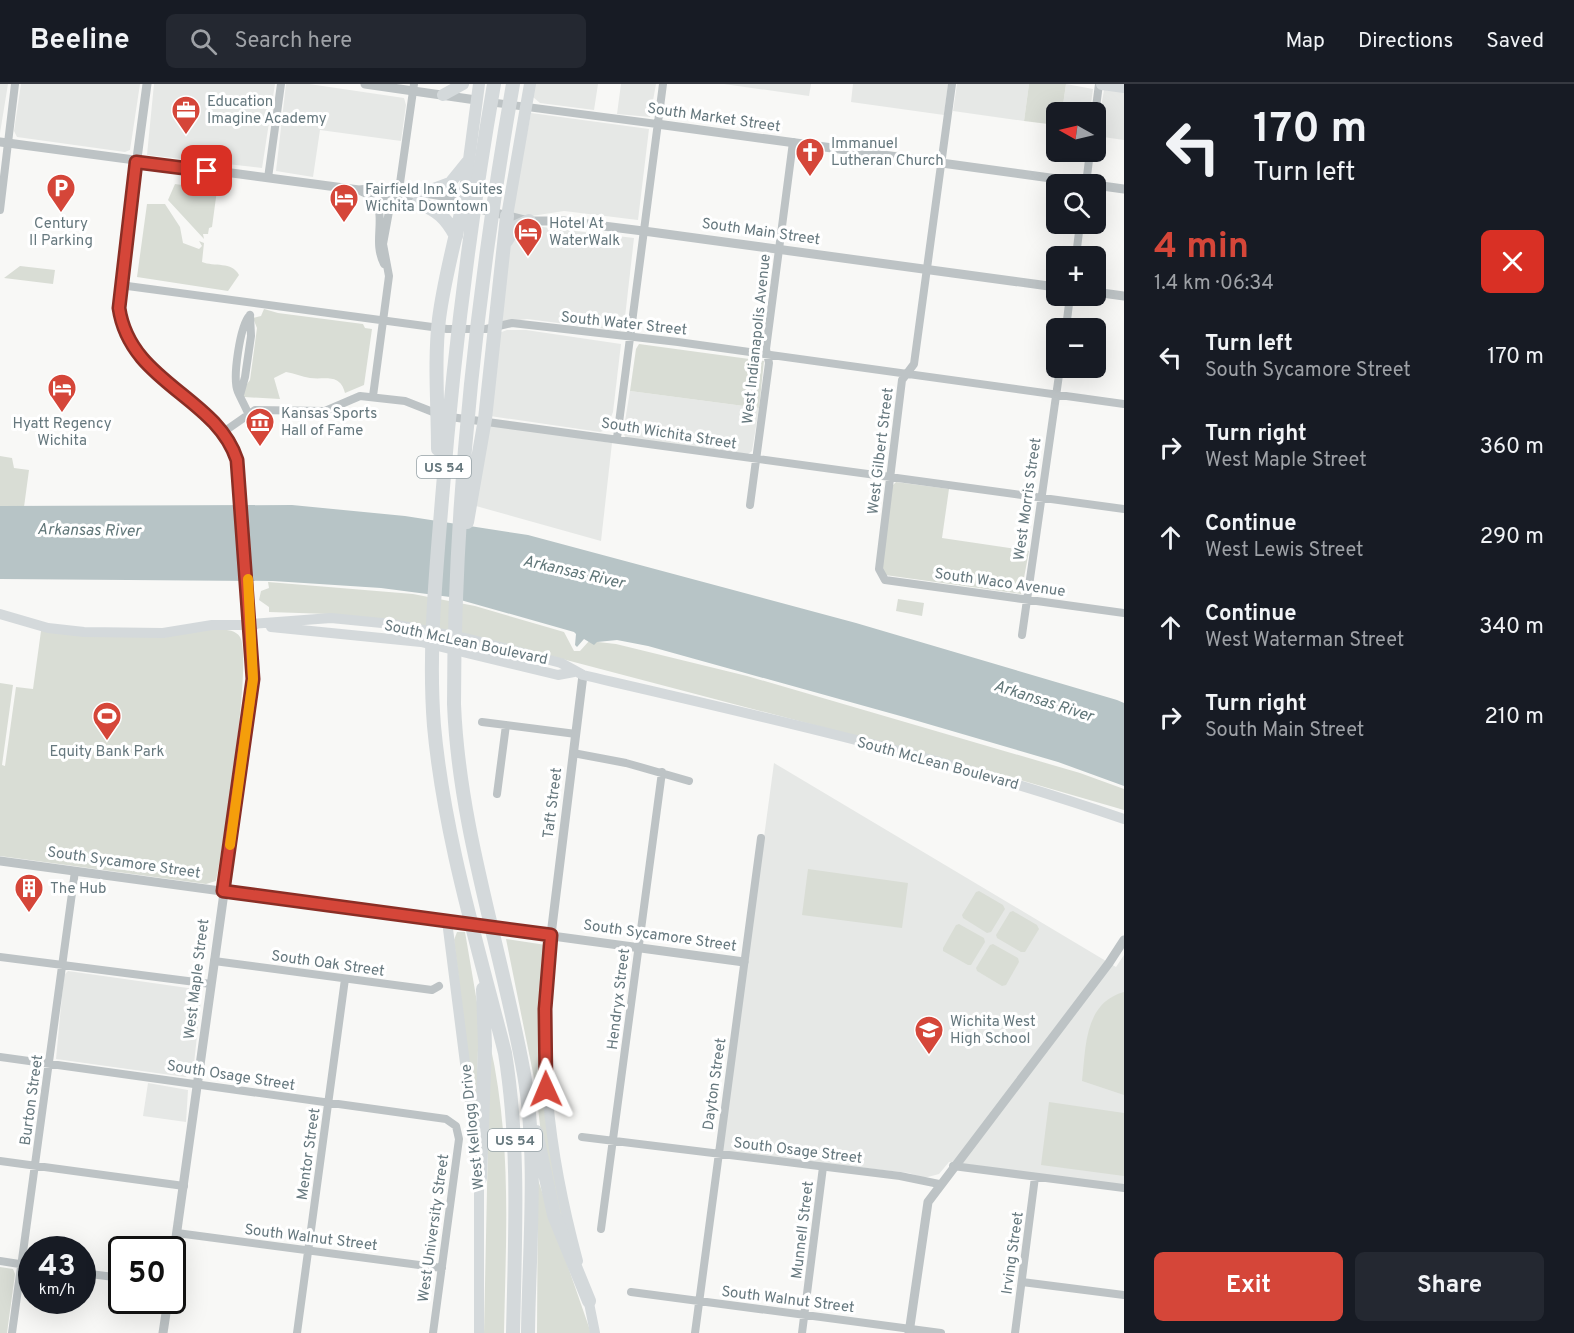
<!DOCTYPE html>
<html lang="en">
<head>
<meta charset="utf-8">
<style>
  :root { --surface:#171b24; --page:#242831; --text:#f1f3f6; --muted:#9ea1a6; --line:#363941; --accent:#d54639 }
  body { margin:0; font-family:Overpass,sans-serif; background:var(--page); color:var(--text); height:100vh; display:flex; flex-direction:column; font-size:22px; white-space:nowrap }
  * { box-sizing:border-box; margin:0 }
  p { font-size:20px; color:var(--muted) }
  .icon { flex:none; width:33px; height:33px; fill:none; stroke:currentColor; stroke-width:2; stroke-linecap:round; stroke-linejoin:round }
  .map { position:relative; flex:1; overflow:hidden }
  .panel { display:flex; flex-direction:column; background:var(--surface); width:450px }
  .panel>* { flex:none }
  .guide { background:#171b24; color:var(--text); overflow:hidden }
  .needle { width:39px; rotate:278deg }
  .tools { position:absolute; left:1046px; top:18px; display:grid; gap:12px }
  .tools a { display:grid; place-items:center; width:60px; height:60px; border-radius:9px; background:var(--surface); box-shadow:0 6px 24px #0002; font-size:30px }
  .speed { position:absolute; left:18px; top:1152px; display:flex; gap:12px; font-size:30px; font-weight:700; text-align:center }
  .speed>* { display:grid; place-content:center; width:78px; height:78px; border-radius:50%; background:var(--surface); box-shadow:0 6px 24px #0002; line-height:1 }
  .speed small { font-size:15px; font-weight:400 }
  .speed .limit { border:3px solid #111; border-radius:9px; background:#fff; color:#111 }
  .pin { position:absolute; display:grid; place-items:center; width:51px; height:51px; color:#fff; margin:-26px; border-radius:12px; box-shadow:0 3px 9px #0006 }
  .me { position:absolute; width:66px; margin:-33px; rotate:359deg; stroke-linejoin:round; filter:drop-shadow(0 0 4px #0008) }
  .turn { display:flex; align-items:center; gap:21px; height:126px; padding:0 30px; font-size:27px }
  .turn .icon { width:78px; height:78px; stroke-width:2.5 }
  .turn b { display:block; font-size:42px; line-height:51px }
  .round { display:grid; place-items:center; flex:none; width:63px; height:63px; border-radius:9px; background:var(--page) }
  .overview { display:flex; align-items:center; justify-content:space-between; height:102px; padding:0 30px }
  h1 { font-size:36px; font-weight:700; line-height:45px; color:var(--accent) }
  .cta { display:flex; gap:12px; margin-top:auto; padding:12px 30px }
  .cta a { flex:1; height:69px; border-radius:9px; background:var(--accent); color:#fff; font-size:24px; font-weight:700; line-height:69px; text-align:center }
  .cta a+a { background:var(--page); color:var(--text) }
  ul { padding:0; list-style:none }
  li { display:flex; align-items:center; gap:18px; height:90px; padding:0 30px }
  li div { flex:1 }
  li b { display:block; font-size:22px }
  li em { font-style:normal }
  header { display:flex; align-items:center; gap:36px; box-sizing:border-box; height:84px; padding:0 30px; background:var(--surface); border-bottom:2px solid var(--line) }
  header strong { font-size:28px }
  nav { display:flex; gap:33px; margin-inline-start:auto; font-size:21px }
  .search { width:420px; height:54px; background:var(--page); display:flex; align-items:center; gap:15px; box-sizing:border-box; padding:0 21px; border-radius:9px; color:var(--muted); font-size:22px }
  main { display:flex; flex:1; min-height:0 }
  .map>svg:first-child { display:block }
</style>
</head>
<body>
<header>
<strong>Beeline</strong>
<div class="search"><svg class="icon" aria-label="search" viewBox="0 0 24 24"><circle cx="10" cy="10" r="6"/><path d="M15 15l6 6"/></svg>Search here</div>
<nav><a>Map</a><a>Directions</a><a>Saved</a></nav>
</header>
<main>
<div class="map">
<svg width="1124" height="1249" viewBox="0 0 1124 1249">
  <rect width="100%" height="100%" fill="#f8f8f6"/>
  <path fill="#e6e8e6" d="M 0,0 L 8,0 L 0,49 Z
    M 21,0 L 140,0 L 130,66 L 125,68 L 17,53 L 14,47 Z
    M 154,0 L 275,0 L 262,84 L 147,71 Z
    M 286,0 L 309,0 L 404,14 L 406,21 L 401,57 L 320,46 L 313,93 L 276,87 Z
    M 533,0 L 598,0 L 594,26 L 540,19 L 533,13 Z
    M 621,0 L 656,0 L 650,33 L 617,30 Z
    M 724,0 L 811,0 L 809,12 Z
    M 853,0 L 948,0 L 944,31 L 851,18 Z
    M 957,0 L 1029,0 L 1024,37 L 953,27 Z
    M 1066,0 L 1093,5 L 1090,28 L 1062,28 Z
    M 1104,6 L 1124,8 L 1124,56 L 1096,52 Z
    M 531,29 L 649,45 L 638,136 L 564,127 L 525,133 L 511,130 Z
    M 534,142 L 634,154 L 624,242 L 621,247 L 527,235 L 500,239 L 510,156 L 520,145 Z
    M 507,246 L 526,246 L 621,260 L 613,328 L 606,346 L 600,348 L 490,332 L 499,249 Z
    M 630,307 L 759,324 L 752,367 L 748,370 L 626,354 L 623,349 Z
    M 489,341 L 612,359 L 601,457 L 476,422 Z
    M 774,679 L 1116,883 L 1124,871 L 1124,1101 L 949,1078 L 939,1090 L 924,1094 L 909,1089 L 724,1068 L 722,1065 Z
    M 68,887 L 202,906 L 193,989 L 185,993 L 56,975 L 64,891 Z
    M 148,999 L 188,1006 L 186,1038 L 143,1032 Z"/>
  <path fill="#d9ddd5" d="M 1029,0 L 1066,0 L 1062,28 L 1056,28 L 1056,41 L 1024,37 Z
    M 175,100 L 217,106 L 212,143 L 209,144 L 208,150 L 203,150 L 204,155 L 168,116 Z
    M 147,120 L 165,120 L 180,143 L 183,159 L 199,165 L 202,162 L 199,157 L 204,159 L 202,178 C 214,183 232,177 239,191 L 228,207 L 137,193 Z
    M 20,182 L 55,186 L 53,200 L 4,194 Z
    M 264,225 L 278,229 L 363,240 L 365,244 L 372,245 L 364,301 L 345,309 C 340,289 325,296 310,294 C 302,293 294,289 286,288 L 274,294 L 280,315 L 244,313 L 244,304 L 250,296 L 257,244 L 253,234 L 261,232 Z
    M 639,260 L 764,277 L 759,324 L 630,307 L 636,265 Z
    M 0,372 L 12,374 L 14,384 L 29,386 L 24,423 L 0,422 Z
    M 896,398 L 949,405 L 942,454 L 1029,467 L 1021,510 L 885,491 L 882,485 L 892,402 Z
    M 268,498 L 413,510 L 475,522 L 564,548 L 574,567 L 580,567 L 589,557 L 616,560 L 747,592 L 1080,689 L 1124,705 L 1124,726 L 993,688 L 532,567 L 329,530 L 269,528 L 269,523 L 259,516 L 261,507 L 269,504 Z
    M 898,515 L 924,519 L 922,532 L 896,527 Z
    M 205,546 C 215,546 234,543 240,553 C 253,575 223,764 216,797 L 206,800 L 0,772 L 0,599 L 13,601 L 2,681 L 5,682 L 16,603 L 33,605 L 41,547 Z
    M 808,785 L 908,799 L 902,844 L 802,831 Z
    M 979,807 L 1003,821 L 1005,825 L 991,848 L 987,849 L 963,834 L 962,831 L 976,808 Z
    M 1013,827 L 1037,841 L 1039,845 L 1025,868 L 1021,868 L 997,854 L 996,851 L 1010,828 Z
    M 959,840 L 984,854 L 985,858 L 971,881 L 968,881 L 943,867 L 943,864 L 956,841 Z
    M 457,848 L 465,848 L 479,930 L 476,1038 L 454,856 Z
    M 506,855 L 546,861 L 541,911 L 567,1155 L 542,1058 L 535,999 Z
    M 993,860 L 1018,874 L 1019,878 L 1006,901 L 1002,902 L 977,887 L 976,884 L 990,861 Z
    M 1124,908 L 1124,1011 L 1082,997 C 1086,963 1084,919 1124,908 Z
    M 490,960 C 512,1059 506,1149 504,1249 L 484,1249 Z
    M 1049,1018 L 1124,1029 L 1124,1092 L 1041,1081 Z
    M 538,1096 L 591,1249 L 537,1249 Z
    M 0,1183 L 13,1185 L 15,1190 L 7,1249 L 0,1249 Z"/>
  <path fill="#b7c4c6" d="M 292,421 L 405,432 L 528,451 L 856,539 L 1117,616 L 1124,619 L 1124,702 L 1058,678 L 904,633 L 648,562 L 617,556 L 597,558 L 594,561 L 584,555 L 577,563 L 575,561 L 576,550 L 574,548 L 450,513 L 381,504 L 273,497 L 0,495 L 0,422 Z"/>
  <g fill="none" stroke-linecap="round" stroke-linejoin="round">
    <path stroke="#bdc3c5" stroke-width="8" d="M 952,0 L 914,280 L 902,296 L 879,485 L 885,496 L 1124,529
      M 489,18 L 657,40
      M 1095,31 L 1099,0
      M 268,94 L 281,0
      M 1086,100 L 1090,68
      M 399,106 L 414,0
      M 374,113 C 387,136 372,156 384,180
      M 0,126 L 15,0
      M 1076,172 L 1080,140
      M 120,201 L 447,245 L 486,245 L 512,239 L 678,258 L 1124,320
      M 1066,244 L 1070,212
      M 240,311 L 245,293 L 251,252 L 250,231
      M 373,312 L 389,192 L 383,160 L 390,122 L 399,117
      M 248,329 C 245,322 241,315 238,308 C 232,295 240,241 250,231
      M 222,349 L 255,326 L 325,327 L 360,312 L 405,317 L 443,332 L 1124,425
      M 617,354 L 663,0
      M 750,421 L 769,279 L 766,265 L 793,58
      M 1022,551 L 1060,284
      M 482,638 L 576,650
      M 573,669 L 626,679 L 689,697
      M 497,710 L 506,641
      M 0,873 L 211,900
      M 214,877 L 432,906 L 439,902
      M 0,973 L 446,1035 L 456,1042 L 459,1055 L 433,1249
      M 582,1053 L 900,1092 L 939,1100
      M 0,1077 L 184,1102
      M 953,1082 L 1124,1104
      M 601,1145 L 662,688
      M 177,1149 L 442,1184
      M 0,1177 L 32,1182
      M 82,1189 L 122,1194
      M 1022,1198 L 1124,1211
      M 631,1208 L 941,1249
      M 12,1249 L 75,787
      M 297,1249 L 345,895
      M 695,1249 L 761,754
      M 802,1249 L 823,1083
      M 1015,1249 L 1035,1093"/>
    <path stroke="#bdc3c5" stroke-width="9" d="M 147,0 L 120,201 L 122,241 L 136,270 L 217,343 L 226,354 L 233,364 L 239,396 L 251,540 L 252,608 L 172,1182
      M 365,0 L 476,16
      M 657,40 L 1094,100
      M 0,58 L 359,106 C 391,101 425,110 457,114 L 463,121
      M 1095,101 L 1124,105
      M 359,106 L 374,113 L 456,124 L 463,121 L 529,137 L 564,137 L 651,148 L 1056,203
      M 1095,208 L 1124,212
      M 0,777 L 744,878
      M 551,851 L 583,591
      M 163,1249 L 168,1216
      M 909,1249 L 928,1118 L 1109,879 L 1124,856"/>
    <path stroke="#d4d9db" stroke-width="10" d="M 0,530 L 48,544 L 84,548 L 163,549 L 212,541 L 255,541
      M 251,540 L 331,534 L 392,540 L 469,555 L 561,579 L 583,591 C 765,633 948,674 1124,735
      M 271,543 L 421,558 L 558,591 L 574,588
      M 447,837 L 476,1066
      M 551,851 C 537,966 548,1066 578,1177
      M 587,1209 L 595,1249
      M 479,1249 L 479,1087"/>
    <path stroke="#d4d9db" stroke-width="12" d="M 1102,0 L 1124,3
      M 443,11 L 463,0
      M 423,109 L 450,99 L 467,78
      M 463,121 L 479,0
      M 507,132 L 530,0"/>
    <path stroke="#d4d9db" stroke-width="14" d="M 494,0 C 470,138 453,276 442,415 C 436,490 428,567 434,642 C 444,752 478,862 505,969 C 520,1062 515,1155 513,1249
      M 513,0 C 477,205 454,412 454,620 C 459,746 502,867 524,990 C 538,1071 529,1167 528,1249
      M 418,119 C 438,126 446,134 456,152
      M 506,157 L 514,144 L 529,137
      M 438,365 C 438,321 434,278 439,235 C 444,196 454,159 463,121
      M 467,438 L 485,335 L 507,132
      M 536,1048 L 554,1131 L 589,1217
      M 480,1094 L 485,962 L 483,905"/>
  </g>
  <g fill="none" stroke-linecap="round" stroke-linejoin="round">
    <g stroke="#8a2e25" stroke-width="15">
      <path id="route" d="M 207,87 L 136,78 L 119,224 C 130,299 216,312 237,376 L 253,595 L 223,807 L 551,851 L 545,925 L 546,1005"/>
    </g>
    <use href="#route" stroke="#d54639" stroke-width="10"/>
    <path stroke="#f59e0b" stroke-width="10" d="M 230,761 L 253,595 L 248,495"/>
  </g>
  <defs>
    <g id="office-pin" transform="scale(1.5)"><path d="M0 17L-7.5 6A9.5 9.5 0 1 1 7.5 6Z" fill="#d54639" stroke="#fff"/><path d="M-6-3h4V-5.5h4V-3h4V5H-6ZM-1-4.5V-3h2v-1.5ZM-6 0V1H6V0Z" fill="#fff"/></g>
    <g id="church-pin" transform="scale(1.5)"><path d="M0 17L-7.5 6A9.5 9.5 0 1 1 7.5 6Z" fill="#d54639" stroke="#fff"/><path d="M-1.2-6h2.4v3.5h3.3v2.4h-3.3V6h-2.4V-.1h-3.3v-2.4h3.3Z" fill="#fff"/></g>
    <g id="parking-pin" transform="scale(1.5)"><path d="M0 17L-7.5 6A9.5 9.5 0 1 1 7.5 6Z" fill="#d54639" stroke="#fff"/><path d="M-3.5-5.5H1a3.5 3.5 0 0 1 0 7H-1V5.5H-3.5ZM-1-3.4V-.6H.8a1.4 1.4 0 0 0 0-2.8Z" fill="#fff"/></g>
    <g id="hotel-pin" transform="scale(1.5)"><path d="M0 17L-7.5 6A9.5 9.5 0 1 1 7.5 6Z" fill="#d54639" stroke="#fff"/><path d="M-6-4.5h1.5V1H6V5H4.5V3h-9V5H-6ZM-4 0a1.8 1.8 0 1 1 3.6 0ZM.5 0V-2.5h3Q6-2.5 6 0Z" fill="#fff"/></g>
    <g id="museum-pin" transform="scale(1.5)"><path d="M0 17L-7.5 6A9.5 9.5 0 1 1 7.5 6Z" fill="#d54639" stroke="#fff"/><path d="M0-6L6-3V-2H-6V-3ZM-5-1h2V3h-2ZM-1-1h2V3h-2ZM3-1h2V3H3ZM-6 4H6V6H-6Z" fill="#fff"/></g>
    <g id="stadium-pin" transform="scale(1.5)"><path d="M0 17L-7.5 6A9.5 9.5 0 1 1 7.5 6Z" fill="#d54639" stroke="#fff"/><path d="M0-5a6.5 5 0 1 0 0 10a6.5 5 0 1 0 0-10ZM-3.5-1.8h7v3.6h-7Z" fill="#fff"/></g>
    <g id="building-pin" transform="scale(1.5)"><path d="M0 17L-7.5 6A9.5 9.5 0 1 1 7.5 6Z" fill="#d54639" stroke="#fff"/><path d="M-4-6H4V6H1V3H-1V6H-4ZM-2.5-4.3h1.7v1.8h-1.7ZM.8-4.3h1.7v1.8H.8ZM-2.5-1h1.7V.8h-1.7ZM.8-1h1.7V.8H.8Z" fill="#fff"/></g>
    <g id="school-pin" transform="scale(1.5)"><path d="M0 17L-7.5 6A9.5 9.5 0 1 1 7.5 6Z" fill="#d54639" stroke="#fff"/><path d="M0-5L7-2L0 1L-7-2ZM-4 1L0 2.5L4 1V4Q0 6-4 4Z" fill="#fff"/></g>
  </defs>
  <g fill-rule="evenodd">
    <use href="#office-pin" x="186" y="26"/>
    <use href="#church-pin" x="810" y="68"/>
    <use href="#parking-pin" x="61" y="104"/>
    <use href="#hotel-pin" x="344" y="114"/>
    <use href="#hotel-pin" x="528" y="148"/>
    <use href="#hotel-pin" x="62" y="304"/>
    <use href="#museum-pin" x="260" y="338"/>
    <use href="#stadium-pin" x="107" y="632"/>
    <use href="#building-pin" x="29" y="804"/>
    <use href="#school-pin" x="929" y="946"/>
  </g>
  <g text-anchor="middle" stroke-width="6" stroke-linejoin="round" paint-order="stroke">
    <g fill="#fff" stroke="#94a0a5" stroke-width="1.5">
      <rect x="417" y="372" width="54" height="22" rx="4.5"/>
      <rect x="488" y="1045" width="54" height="22" rx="4.5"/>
    </g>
    <g font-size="14" font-weight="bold" fill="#66787e">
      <text x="444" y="388">US 54</text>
      <text x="515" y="1061">US 54</text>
    </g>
    <g font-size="15" fill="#66787e" stroke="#fff" text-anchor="start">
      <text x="207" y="22">Education<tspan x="207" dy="17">Imagine Academy</tspan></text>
      <text x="831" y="64">Immanuel<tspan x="831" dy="17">Lutheran Church</tspan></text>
      <text x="365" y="110">Fairfield Inn &amp; Suites<tspan x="365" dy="17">Wichita Downtown</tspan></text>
      <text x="61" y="144" text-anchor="middle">Century<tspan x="61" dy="17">II Parking</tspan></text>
      <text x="549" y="144">Hotel At<tspan x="549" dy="17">WaterWalk</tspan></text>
      <text x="281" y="334">Kansas Sports<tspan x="281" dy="17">Hall of Fame</tspan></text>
      <text x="62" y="344" text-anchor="middle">Hyatt Regency<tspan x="62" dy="17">Wichita</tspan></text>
      <text x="107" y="672" text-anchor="middle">Equity Bank Park</text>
      <text x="50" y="809">The Hub</text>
      <text x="950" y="942">Wichita West<tspan x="950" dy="17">High School</tspan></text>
    </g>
    <g font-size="15" fill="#66787e" stroke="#fff">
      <text transform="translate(714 33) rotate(8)" y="5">South Market Street</text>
      <text transform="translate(761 147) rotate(8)" y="5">South Main Street</text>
      <text transform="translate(624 239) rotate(6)" y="5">South Water Street</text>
      <text transform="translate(756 255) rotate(-84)" y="5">West Indianapolis Avenue</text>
      <text transform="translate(669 349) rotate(9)" y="5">South Wichita Street</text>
      <text transform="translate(880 367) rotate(-83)" y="5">West Gilbert Street</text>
      <text transform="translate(1027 415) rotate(-82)" y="5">West Morris Street</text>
      <text transform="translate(1000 498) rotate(8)" y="5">South Waco Avenue</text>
      <text transform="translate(466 558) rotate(12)" y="5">South McLean Boulevard</text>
      <text transform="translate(938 679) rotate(15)" y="5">South McLean Boulevard</text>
      <text transform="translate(552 719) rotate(-83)" y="5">Taft Street</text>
      <text transform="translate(124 778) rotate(8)" y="5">South Sycamore Street</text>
      <text transform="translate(660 851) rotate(8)" y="5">South Sycamore Street</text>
      <text transform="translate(328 879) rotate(8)" y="5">South Oak Street</text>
      <text transform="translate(196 895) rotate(-83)" y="5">West Maple Street</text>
      <text transform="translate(618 915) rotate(-83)" y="5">Hendryx Street</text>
      <text transform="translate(231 991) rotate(9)" y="5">South Osage Street</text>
      <text transform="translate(714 1000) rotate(-82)" y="5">Dayton Street</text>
      <text transform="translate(31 1016) rotate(-82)" y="5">Burton Street</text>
      <text transform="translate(472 1043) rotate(-96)" y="5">West Kellogg Drive</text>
      <text transform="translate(798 1066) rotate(7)" y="5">South Osage Street</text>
      <text transform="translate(308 1070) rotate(-82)" y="5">Mentor Street</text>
      <text transform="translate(433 1144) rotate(-82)" y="5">West University Street</text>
      <text transform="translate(802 1146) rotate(-83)" y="5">Munnell Street</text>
      <text transform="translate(311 1153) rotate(7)" y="5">South Walnut Street</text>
      <text transform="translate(1012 1169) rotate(-82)" y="5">Irving Street</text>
      <text transform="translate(788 1215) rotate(7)" y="5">South Walnut Street</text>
    </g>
    <g font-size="16" font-style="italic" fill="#607678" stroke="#fff">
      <text transform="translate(89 445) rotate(1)" y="6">Arkansas River</text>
      <text transform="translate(574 487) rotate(13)" y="6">Arkansas River</text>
      <text transform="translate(1044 616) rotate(18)" y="6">Arkansas River</text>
    </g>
  </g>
</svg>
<div class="tools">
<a><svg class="needle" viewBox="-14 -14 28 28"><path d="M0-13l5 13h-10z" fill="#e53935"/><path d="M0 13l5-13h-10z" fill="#9ea1a6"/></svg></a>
<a><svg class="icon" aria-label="search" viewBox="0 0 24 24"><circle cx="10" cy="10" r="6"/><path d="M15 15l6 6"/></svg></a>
<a>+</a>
<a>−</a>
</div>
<div class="speed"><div>43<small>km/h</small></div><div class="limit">50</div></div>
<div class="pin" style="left:207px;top:87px;background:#d93025"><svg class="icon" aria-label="arrive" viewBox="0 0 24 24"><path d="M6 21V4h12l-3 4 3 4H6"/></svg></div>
<svg class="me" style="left:546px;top:1005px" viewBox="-20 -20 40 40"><path d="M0-17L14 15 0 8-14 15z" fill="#d54639" stroke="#fff" stroke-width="4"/></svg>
</div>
<section class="panel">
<div class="guide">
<div class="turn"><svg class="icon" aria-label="left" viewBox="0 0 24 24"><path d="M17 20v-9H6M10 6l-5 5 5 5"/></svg><div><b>170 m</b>Turn left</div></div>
</div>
<div class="overview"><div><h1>4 min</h1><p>1.4 km · 06:34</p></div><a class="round" style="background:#d93025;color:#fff"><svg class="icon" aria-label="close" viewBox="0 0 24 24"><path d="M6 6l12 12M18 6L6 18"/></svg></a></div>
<ul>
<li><svg class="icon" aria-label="left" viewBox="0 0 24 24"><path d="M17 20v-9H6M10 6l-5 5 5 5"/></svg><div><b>Turn left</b><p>South Sycamore Street</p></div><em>170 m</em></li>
<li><svg class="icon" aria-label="right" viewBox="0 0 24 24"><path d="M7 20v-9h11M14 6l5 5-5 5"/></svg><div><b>Turn right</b><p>West Maple Street</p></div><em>360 m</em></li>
<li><svg class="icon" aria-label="ahead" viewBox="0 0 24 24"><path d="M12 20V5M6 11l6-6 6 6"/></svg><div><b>Continue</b><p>West Lewis Street</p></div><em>290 m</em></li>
<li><svg class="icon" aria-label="ahead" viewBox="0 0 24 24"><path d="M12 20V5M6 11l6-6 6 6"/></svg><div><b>Continue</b><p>West Waterman Street</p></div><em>340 m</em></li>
<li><svg class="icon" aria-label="right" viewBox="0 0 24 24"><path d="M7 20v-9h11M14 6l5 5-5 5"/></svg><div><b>Turn right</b><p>South Main Street</p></div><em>210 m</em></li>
</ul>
<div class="cta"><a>Exit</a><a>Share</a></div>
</section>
</main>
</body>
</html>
